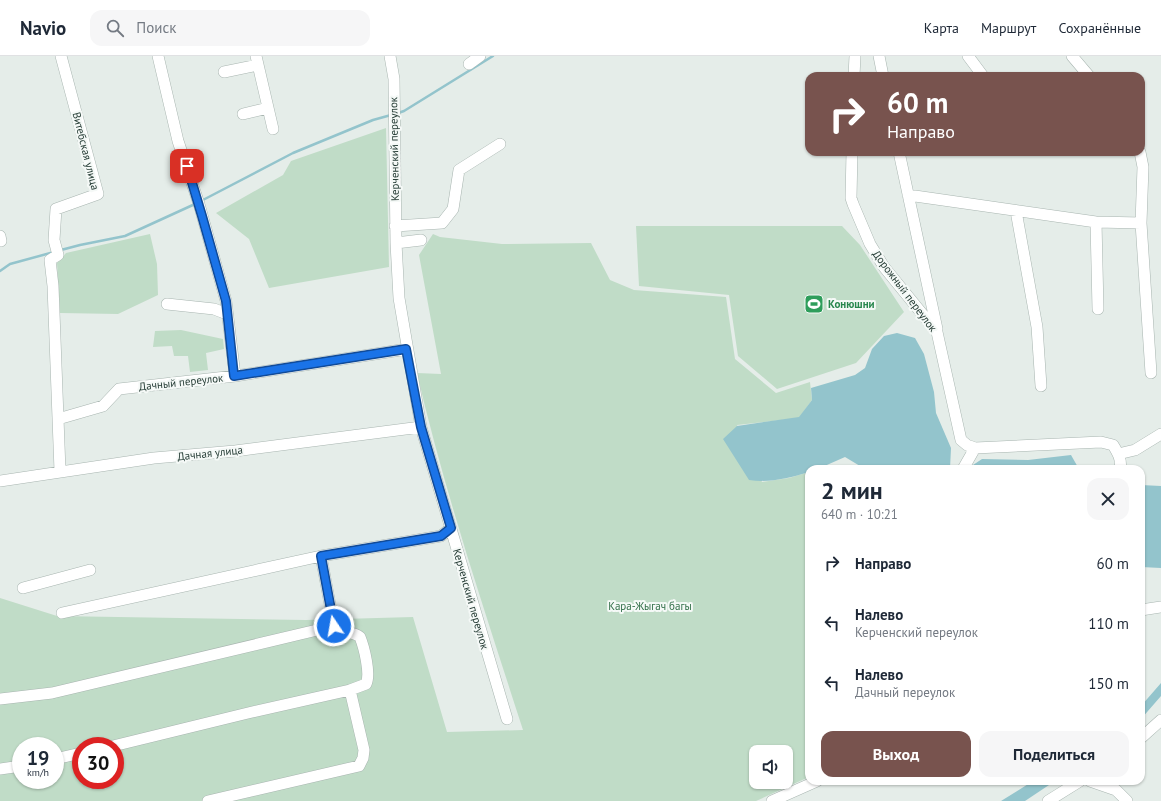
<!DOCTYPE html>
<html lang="ru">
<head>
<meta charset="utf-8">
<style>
  :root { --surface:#fff; --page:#f6f6f7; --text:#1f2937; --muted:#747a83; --line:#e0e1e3; --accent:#78534e }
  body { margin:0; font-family:"PT Sans",sans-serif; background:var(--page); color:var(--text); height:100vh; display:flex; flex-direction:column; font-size:15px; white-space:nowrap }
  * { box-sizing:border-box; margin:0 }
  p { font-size:13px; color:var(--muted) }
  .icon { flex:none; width:22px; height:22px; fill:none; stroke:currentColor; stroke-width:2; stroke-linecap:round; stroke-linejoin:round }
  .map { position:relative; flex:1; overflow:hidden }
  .sheet { position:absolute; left:805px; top:409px; width:340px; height:320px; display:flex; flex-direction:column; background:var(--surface); border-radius:12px; box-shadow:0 1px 3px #0004 }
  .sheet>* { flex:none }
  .guide { position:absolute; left:805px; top:16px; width:340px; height:84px; border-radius:12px; box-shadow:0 1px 3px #0004; background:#78534e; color:#fff; overflow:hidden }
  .controls { position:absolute; left:749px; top:689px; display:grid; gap:8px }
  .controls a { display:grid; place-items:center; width:44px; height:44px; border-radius:8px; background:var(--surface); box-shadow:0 1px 3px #0004; font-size:20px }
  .speed { position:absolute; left:12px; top:681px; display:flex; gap:8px; font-size:20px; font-weight:700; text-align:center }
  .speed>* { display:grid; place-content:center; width:52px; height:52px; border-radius:50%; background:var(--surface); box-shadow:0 1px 3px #0004; line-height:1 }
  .speed small { font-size:10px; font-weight:400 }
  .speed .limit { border:6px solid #d22; background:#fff; color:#111 }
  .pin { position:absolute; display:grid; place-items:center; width:34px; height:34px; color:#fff; margin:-17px; border-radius:8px; box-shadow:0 2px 6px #0006 }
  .me { position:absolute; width:44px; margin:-22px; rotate:348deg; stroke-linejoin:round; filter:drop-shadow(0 0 3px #0008) }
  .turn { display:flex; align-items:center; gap:14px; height:84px; padding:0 16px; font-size:18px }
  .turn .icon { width:52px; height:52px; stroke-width:2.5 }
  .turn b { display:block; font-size:28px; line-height:34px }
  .round { display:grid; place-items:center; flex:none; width:42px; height:42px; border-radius:12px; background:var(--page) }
  .head { display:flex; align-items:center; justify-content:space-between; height:68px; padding:0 16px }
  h1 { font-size:24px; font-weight:700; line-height:30px }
  .action { display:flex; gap:8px; margin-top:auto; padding:8px 16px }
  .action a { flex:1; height:46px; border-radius:12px; background:var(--accent); color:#fff; font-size:16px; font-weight:700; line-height:46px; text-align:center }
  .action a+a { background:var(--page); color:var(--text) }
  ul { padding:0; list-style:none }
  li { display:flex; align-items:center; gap:12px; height:60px; padding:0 16px }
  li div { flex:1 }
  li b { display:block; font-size:15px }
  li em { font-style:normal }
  header { display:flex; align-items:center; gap:24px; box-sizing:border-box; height:56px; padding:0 20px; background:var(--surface); border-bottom:1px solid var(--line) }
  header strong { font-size:19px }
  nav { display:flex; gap:22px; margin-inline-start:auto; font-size:14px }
  .search { width:280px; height:36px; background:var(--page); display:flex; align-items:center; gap:10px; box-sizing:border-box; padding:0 14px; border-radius:12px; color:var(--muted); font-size:15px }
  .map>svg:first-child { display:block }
</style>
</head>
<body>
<header>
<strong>Navio</strong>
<div class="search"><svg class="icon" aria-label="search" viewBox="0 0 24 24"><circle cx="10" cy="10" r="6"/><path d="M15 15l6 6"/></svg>Поиск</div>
<nav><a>Карта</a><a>Маршрут</a><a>Сохранённые</a></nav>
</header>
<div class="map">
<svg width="1161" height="745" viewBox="0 0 1161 745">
  <rect width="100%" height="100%" fill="#e5ede9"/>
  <path fill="#c0dcc7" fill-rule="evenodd" d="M 386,72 L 389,211 L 269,232 L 249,183 L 216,157 L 283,119 L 291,105 Z
    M 636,170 L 842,170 L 860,189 L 904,256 L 856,307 L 777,333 L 738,300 L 729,239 L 639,230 Z
    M 150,178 L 157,208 L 158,239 L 118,258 L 60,257 L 57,207 L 66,197 Z
    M 433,178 L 440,181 L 502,188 L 591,187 L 610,224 L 634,234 L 726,241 L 735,303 L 776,337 L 810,326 L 812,344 L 799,362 L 737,369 L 762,426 L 789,422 L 809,416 L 809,721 L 756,745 L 0,745 L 0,542 L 57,560 L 306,564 L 413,561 L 447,676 L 523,674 C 485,556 445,438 417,317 L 441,318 L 419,199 ZM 21,690 L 55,690 L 55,724 L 21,724 ZM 81,690 L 115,690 L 115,724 L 81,724 ZM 756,696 L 786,696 L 786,726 L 756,726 Z
    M 181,274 L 223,283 L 224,293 L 206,297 L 208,314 L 190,316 L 188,300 L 174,300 L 172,290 L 153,291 L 155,275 Z"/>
  <path fill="#93c4cc" d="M 897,277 L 915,282 L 924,298 L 934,336 L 936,357 L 951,392 L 950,413 L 865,413 L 845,401 L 820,412 L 809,413 L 809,416 C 789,422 770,427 749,424 L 723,383 L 737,370 L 799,361 L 812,344 L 811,332 L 855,319 L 865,312 L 872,293 L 884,280 Z
    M 1071,399 L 1079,413 L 967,413 L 982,403 L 1028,404 Z
    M 1141,429 L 1161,430 L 1161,512 L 1141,511 Z
    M 1161,627 L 1161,640 L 1141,663 L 1141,650 Z
    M 1033,725 L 1055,725 L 1025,745 L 1001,745 Z"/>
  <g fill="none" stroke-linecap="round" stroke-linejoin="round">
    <path stroke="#93c4cc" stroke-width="2.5" d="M 398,57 L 404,55 L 493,0
      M 201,145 L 293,97 L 373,64 L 391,59
      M 61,194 L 80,189 L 125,180 L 195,148
      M 0,215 L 10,208 L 54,196"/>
    <g stroke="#a8b5b0" stroke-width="12">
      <path id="minor" d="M 158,0 L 178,85 L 199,148 L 226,245 L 235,320
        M 256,0 L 273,73
        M 390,0 L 394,23 L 396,187 L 421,184
        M 879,0 L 883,20
        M 968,0 L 983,20
        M 1072,0 L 1089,20
        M 469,8 L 480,0
        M 224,16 L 258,9
        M 854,20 L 855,0
        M 243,58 L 268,52
        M 852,96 L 851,142 L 853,148 L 870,188 L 884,211 L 937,276 L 961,384 L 967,389 L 975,392 L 1101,386 L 1113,389 C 1118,397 1122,404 1120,413
        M 899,96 L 937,273
        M 908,139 L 1096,166 L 1141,167 L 1143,111 L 1140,96
        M 1016,155 L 1037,271 L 1041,330
        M 1096,166 L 1098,253
        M 1141,167 L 1151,317
        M 395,170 L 442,167 L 453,153 L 459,114 L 500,88
        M 0,180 L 1,185
        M 396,187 L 399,242 L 421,371 L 507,663
        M 167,248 L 214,253 L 227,258
        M 58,363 L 103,350 L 119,333 L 235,320 L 407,293
        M 1118,398 L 1135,394 L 1161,378
        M 963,413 L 975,392
        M 60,415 L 53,230 L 50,204 L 58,199 L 54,184 L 56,153 L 98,138 L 61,0
        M 0,425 L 154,402 L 235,395 L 421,371
        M 23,532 L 90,514
        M 1141,554 L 1161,551
        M 62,557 L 321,500 L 441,480 L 451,472
        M 0,643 L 52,637 L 334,570 L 321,500
        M 1141,682 L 1161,664
        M 113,690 L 248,657 L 350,634 L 366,628 C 371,618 364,591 360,581 C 351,574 343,579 334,570
        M 55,703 L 81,697
        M 0,713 L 21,710
        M 1090,725 L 1116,734 L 1127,745
        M 208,745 L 359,710 L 363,702 L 364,694 L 350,634
        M 772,745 L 817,725
        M 1048,745 L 1080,725"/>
    </g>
    <use href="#minor" stroke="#fff" stroke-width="11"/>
  </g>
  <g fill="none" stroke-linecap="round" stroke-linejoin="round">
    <g stroke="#114b97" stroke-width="10">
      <path id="route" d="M 187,110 L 202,160 L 226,245 L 234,320 L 406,293 L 421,371 L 451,472 L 441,480 L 321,500 L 334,570"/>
    </g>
    <use href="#route" stroke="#1a73e8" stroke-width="7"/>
  </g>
  <defs>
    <g id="stadium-square" transform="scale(1)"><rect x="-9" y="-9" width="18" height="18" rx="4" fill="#2e9e5b" stroke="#f5f9f7"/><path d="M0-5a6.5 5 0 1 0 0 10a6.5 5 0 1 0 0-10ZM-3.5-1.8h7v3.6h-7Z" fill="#fff"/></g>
  </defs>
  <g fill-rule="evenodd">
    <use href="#stadium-square" x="814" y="248"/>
  </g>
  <g text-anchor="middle" stroke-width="4" stroke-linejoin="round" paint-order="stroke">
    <g font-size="11" fill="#263d36" stroke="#f5f9f7">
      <text transform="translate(394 93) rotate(-91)" y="4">Керченский переулок</text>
      <text transform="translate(86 95) rotate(76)" y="4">Витебская улица</text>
      <text transform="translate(905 235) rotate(53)" y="4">Дорожный переулок</text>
      <text transform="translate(181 326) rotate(-6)" y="4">Дачный переулок</text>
      <text transform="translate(210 397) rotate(-6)" y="4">Дачная улица</text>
      <text transform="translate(471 543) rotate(74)" y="4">Керченский переулок</text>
    </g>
    <g font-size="11" font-weight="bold" fill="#27864d" stroke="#f5f9f7" text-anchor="start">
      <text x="828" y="252">Конюшни</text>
    </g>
    <g font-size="11" fill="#34704a" stroke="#f5f9f7">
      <text x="650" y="554">Кара-Жыгач багы</text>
    </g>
  </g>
</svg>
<div class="controls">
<a><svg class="icon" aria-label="sound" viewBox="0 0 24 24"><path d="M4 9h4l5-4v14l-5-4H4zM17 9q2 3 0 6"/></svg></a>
</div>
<div class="speed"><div>19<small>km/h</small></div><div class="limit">30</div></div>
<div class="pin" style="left:187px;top:110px;background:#d93025"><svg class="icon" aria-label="arrive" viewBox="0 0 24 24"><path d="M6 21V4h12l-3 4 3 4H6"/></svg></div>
<svg class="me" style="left:334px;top:570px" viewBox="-20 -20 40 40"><circle r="17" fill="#1a73e8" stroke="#fff" stroke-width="3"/><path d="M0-11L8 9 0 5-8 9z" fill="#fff"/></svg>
<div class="guide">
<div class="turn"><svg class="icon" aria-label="right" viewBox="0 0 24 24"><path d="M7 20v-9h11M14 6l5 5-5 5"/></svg><div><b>60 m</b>Направо</div></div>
</div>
<section class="sheet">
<div class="head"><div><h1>2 мин</h1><p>640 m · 10:21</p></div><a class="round"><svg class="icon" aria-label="close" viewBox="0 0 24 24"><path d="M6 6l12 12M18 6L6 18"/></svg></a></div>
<ul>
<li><svg class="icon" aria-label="right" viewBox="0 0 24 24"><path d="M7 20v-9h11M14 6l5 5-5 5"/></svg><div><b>Направо</b></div><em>60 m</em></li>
<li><svg class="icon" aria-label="left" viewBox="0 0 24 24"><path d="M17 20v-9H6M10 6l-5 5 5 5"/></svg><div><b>Налево</b><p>Керченский переулок</p></div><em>110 m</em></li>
<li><svg class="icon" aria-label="left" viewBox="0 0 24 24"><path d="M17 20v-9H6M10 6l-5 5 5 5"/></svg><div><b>Налево</b><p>Дачный переулок</p></div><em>150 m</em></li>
</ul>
<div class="action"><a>Выход</a><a>Поделиться</a></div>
</section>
</div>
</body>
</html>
